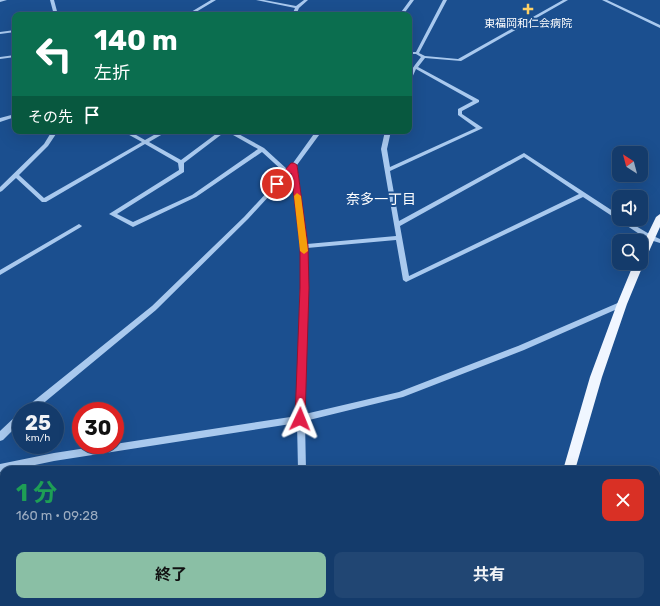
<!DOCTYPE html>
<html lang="ja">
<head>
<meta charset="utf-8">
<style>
  :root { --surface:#143b6b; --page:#214673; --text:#f1f3f6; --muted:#9dadc1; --line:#33557e; --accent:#8abfa5 }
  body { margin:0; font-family:Rubik,"Noto Sans JP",sans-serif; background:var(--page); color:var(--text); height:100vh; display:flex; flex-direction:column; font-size:15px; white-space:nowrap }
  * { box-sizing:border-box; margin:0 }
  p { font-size:13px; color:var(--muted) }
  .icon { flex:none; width:22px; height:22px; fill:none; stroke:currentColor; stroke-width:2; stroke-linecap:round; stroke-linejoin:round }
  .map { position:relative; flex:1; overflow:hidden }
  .drawer { position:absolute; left:0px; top:466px; width:660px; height:140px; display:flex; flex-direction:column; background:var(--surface); border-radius:12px 12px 0 0; box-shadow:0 4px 16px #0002,0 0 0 1px var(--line) }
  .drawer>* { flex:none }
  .hud { position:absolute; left:12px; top:12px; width:400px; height:122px; border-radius:8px; box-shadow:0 4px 16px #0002,0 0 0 1px var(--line); background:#0b6e4f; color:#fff; overflow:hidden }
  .needle { width:26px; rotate:324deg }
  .tools { position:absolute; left:612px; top:146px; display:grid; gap:8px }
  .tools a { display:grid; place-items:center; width:36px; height:36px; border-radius:8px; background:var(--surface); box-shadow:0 4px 16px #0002,0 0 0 1px var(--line); font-size:20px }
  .speed { position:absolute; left:12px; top:402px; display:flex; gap:8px; font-size:20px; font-weight:700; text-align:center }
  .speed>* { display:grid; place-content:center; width:52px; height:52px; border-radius:50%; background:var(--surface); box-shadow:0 4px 16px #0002,0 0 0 1px var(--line); line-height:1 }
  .speed small { font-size:10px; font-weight:400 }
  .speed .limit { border:6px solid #d22; background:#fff; color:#111 }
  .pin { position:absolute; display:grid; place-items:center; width:34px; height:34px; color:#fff; margin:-17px; border:2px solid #fff; border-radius:50%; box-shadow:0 1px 4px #0007 }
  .me { position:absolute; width:44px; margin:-22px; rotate:2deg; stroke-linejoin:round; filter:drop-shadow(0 0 3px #0008) }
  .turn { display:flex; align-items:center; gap:14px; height:84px; padding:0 16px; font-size:18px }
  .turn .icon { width:52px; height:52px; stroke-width:2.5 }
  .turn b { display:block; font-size:28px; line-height:34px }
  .then { display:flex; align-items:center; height:38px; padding:0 16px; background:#0003; gap:8px; font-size:15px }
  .round { display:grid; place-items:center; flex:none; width:42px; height:42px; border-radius:8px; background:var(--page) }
  .summary { display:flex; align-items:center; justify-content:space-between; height:68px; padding:0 16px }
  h1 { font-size:24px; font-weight:700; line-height:30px; color:#1e9e55 }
  .button { display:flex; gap:8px; margin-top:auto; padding:8px 16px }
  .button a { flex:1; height:46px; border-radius:8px; background:var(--accent); color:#111; font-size:16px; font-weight:700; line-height:46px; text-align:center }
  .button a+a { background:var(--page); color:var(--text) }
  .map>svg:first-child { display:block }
</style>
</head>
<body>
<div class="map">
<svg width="660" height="606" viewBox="0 0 660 606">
  <rect width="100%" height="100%" fill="#1b4f8f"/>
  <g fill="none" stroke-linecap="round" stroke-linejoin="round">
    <path fill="#a9c9ee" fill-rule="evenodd" d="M 0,0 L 7,0 L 0,2 Z
      M 50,0 L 54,0 L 58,15 L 54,15 Z
      M 211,0 L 216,0 L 191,15 L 186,15 Z
      M 256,0 L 264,0 L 296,6 L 304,0 L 308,0 L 299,8 L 296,15 L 292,15 L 295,8 Z
      M 410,0 L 414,0 L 403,15 L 399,15 Z
      M 443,0 L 447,0 L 419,53 L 425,56 L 458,59 L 563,0 L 568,0 L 461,61 L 425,58 L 418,67 L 479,100 L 479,102 L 462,111 L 462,114 L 483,128 L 390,171 L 399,221 L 524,153 L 619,215 L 619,219 L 624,219 L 651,235 L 660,239 L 660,243 L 647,239 L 583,197 L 406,282 L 403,280 L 396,240 L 307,248 L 305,414 L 399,392 L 518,346 L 620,302 L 624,302 L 626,304 L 624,306 L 524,350 L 403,397 L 305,421 L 306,470 L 298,470 L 297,423 L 54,461 L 11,470 L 4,470 L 4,471 L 0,472 L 0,464 L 54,453 L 106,445 L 115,445 L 115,444 L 297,416 L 301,246 L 292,171 L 248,219 L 156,310 L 34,411 L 24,411 L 25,408 L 152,306 L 244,217 L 285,173 L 262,152 L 196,197 L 133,227 L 109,214 L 179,170 L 178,163 L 145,144 L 46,202 L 42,202 L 16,178 L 2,191 L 0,192 L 0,187 L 44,144 L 52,131 L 58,131 L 48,146 L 19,175 L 44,198 L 142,142 L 122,131 L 129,131 L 145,140 L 161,131 L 168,131 L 149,142 L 181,160 L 220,131 L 226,131 L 184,163 L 184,172 L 117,214 L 133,222 L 192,195 L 258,149 L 226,131 L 233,131 L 264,148 L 288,170 L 316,131 L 322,131 L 297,165 L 307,244 L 396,236 L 381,149 L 385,131 L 391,131 L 387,149 L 390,167 L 476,128 L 458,115 L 458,109 L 473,101 L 416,69 L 411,80 L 409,81 C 409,71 415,65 421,57 L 416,54 L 409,54 L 409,52 L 416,52 ZM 524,157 L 579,194 L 409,276 L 400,226 Z
      M 602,0 L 607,0 L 660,25 L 660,28 Z
      M 15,30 L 15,32 L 0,34 L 0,32 Z
      M 15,55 L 15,57 L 0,59 L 0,57 Z
      M 15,114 L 15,117 L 0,122 L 0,118 Z
      M 79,224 L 82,226 L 81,227 L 0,275 L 0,270 Z
      M 21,413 L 21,422 L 3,440 L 0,441 L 0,431 L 18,414 Z
      M 302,602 L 312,602 L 312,606 L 302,606 Z"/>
    <path fill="#f0f6ff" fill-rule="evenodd" d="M 660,214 L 660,227 L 646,258 L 642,261 L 644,263 L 627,304 L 602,377 L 575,470 L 563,470 L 590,377 L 617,304 L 634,263 L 641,263 L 641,248 L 656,217 Z
      M 530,602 L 544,602 L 543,606 L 529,606 Z"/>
  </g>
  <path fill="#e11d48" stroke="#92132f" d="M 291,163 L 294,163 L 297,165 L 308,246 L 309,288 L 305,419 L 304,423 L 300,424 L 296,423 L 295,419 L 300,288 L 300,246 L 291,173 L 280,186 L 277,187 L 273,184 Z"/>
  <path fill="#f59e0b" d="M 297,193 L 301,196 L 308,251 L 304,254 L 300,251 L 294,196 Z"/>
  <path fill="#ffd166" stroke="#1b4f8f" stroke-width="1.5" d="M526 3h4v4h4v4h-4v4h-4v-4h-4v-4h4z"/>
  <g text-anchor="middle" stroke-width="4" stroke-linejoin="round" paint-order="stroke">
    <g font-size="11" fill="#fff" stroke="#1b4f8f">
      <text x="528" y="27">東福岡和仁会病院</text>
    </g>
    <g font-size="14" fill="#fff" stroke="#1b4f8f">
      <text x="381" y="204">奈多一丁目</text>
    </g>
  </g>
</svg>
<div class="tools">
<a><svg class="needle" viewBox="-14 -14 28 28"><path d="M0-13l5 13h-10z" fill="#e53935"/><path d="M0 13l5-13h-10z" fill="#9dadc1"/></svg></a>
<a><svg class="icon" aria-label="sound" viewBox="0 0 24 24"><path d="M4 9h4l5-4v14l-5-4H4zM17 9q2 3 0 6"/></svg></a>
<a><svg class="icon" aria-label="search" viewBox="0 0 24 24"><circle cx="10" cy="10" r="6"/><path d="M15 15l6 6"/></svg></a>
</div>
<div class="speed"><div>25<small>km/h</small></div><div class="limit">30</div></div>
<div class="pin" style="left:277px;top:184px;background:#d93025"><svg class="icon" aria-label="arrive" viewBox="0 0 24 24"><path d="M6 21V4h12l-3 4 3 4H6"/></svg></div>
<svg class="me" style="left:300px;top:419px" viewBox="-20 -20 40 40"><path d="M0-17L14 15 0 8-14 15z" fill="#e11d48" stroke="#fff" stroke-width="4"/></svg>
<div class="hud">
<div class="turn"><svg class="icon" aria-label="left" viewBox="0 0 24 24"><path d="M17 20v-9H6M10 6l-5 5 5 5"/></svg><div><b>140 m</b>左折</div></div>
<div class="then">その先<svg class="icon" aria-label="arrive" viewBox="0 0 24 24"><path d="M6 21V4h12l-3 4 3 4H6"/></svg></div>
</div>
<section class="drawer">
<div class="summary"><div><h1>1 分</h1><p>160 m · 09:28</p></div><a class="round" style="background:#d93025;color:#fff"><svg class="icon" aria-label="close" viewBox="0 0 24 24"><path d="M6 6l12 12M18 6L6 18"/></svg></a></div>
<div class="button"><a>終了</a><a>共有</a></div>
</section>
</div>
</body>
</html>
